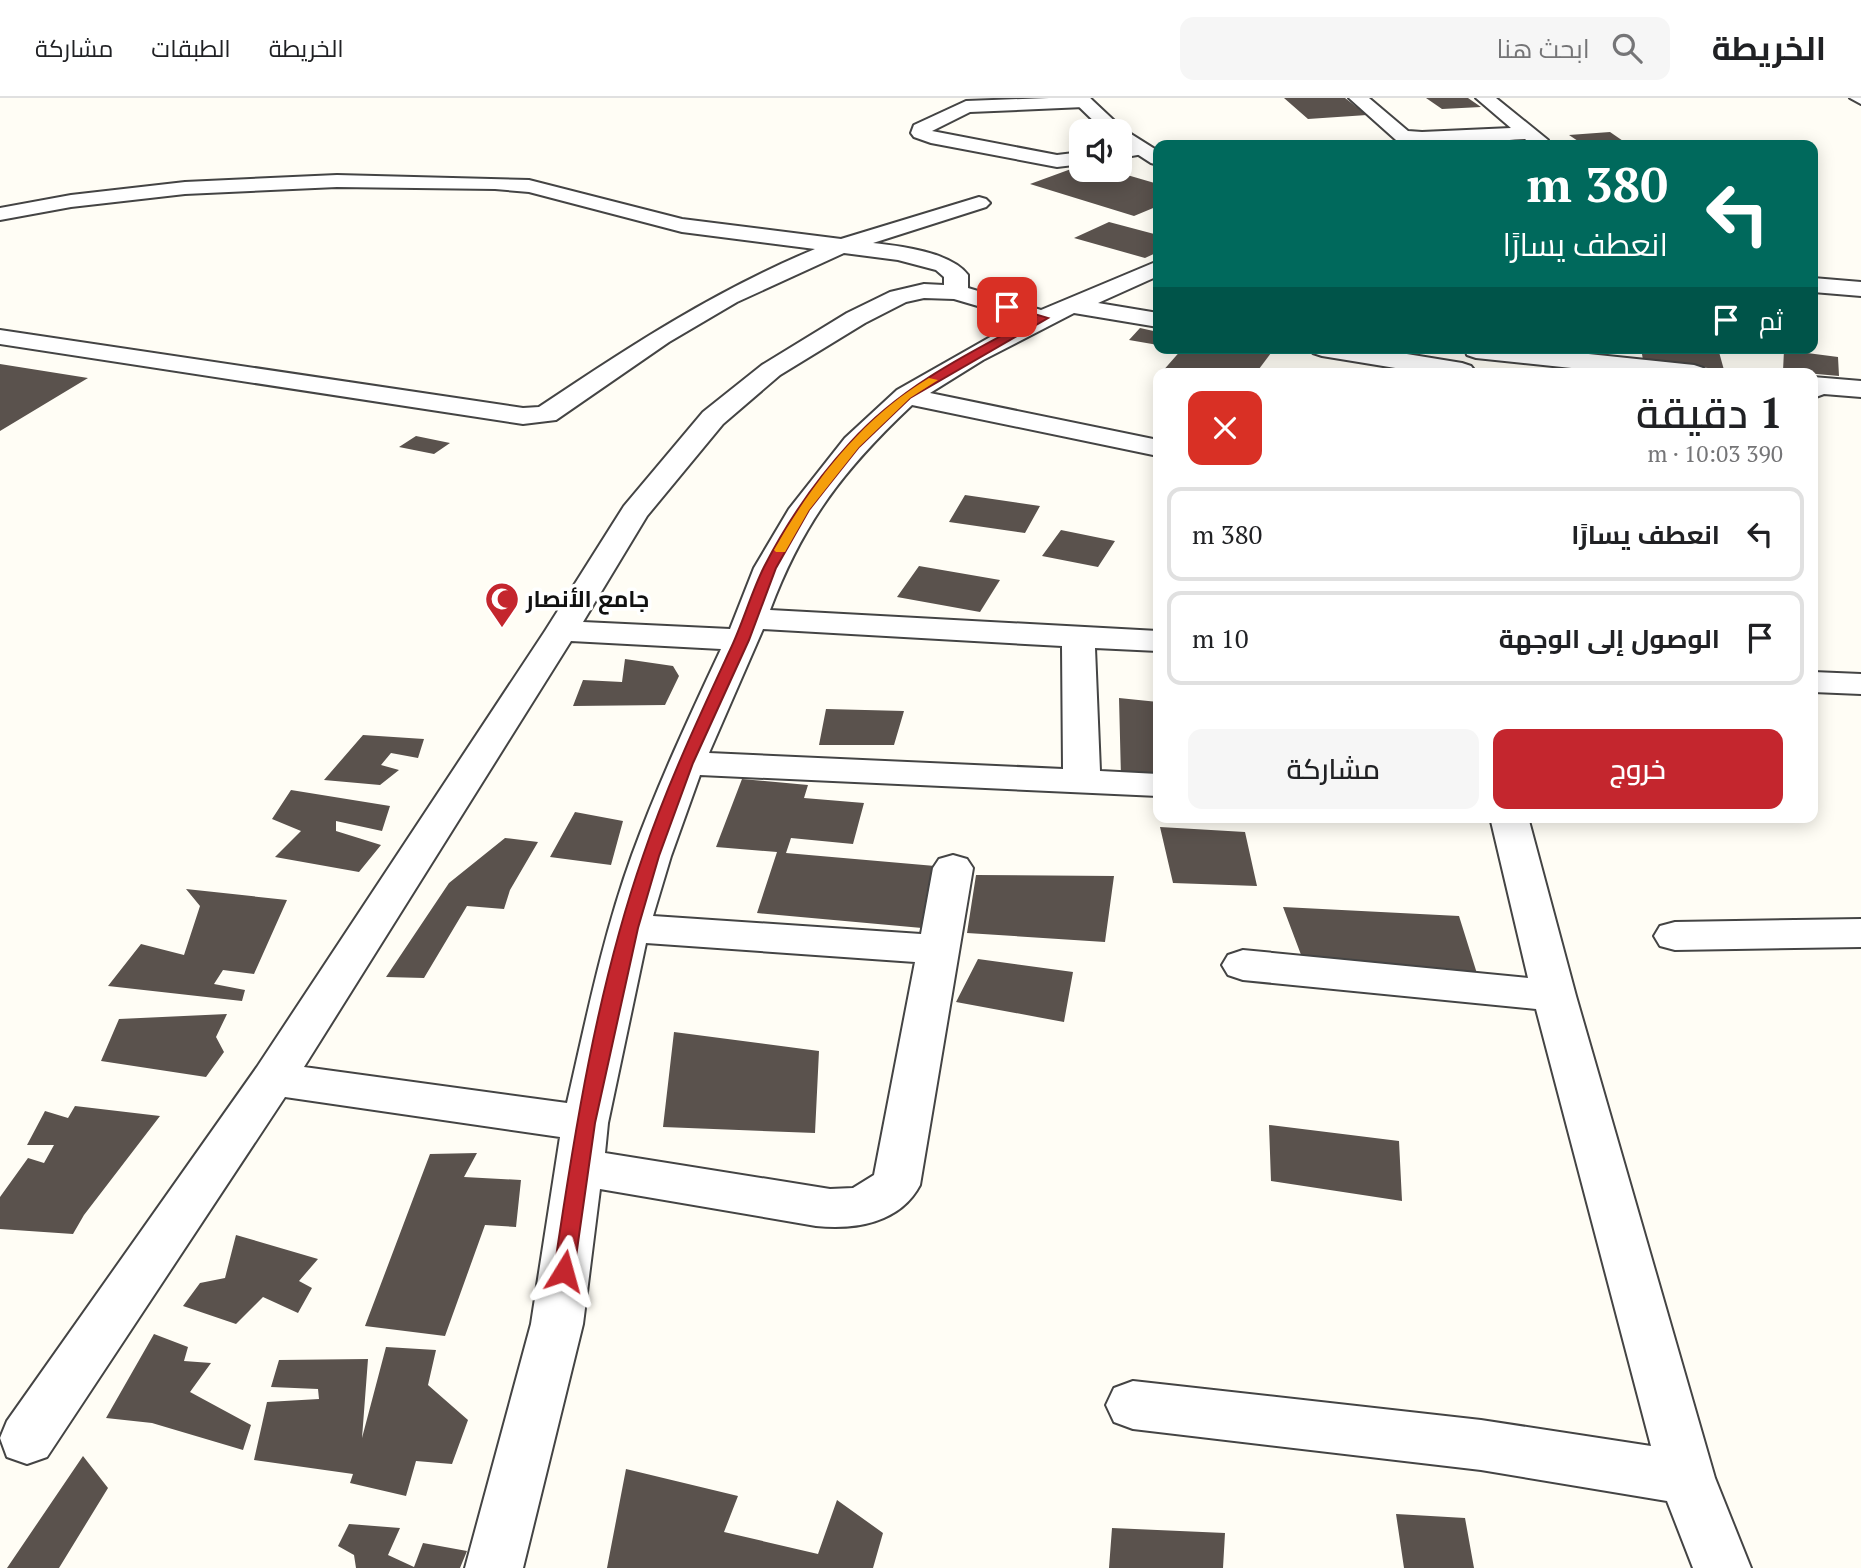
<!DOCTYPE html>
<html lang="ar">
<head>
<meta charset="utf-8">
<style>
  :root { --surface:#fff; --page:#f6f6f6; --text:#202124; --muted:#757577; --line:#e0e0e0; --accent:#c4262e }
  body { margin:0; font-family:"PT Serif",Cairo,serif; background:var(--page); color:var(--text); direction:rtl; height:100vh; display:flex; flex-direction:column; font-size:26px; white-space:nowrap }
  * { box-sizing:border-box; margin:0 }
  p { font-size:23px; color:var(--muted) }
  .icon { flex:none; width:38px; height:38px; fill:none; stroke:currentColor; stroke-width:2; stroke-linecap:round; stroke-linejoin:round }
  .map { position:relative; flex:1; overflow:hidden; direction:ltr }
  .drawer { position:absolute; left:1153px; top:270px; width:665px; height:455px; display:flex; flex-direction:column; background:var(--surface); border-radius:14px; box-shadow:0 4px 18px #0003; direction:rtl }
  .drawer>* { flex:none }
  .guide { position:absolute; left:1153px; top:42px; width:665px; height:214px; border-radius:14px; box-shadow:0 4px 18px #0003; direction:rtl; background:#00695c; color:#fff; overflow:hidden }
  .controls { position:absolute; left:1069px; top:21px; display:grid; gap:14px }
  .controls a { display:grid; place-items:center; width:63px; height:63px; border-radius:14px; background:var(--surface); box-shadow:0 4px 18px #0003; font-size:35px }
  .pin { position:absolute; display:grid; place-items:center; width:60px; height:60px; color:#fff; margin:-30px; border-radius:14px; box-shadow:0 4px 10px #0006 }
  .me { position:absolute; width:77px; margin:-38px; rotate:8deg; stroke-linejoin:round; filter:drop-shadow(0 0 5px #0008) }
  .turn { display:flex; align-items:center; gap:24px; height:147px; padding:0 35px; font-size:32px }
  .turn .icon { width:91px; height:91px; stroke-width:2.5 }
  .turn b { display:block; font-size:49px; line-height:60px }
  .then { display:flex; align-items:center; height:66px; padding:0 35px; background:#0003; gap:14px; font-size:26px }
  .round { display:grid; place-items:center; flex:none; width:74px; height:74px; border-radius:14px; background:var(--page) }
  .summary { display:flex; align-items:center; justify-content:space-between; height:119px; padding:0 35px }
  h1 { font-size:42px; font-weight:600; line-height:52px }
  .action { display:flex; gap:14px; margin-top:auto; padding:14px 35px }
  .action a { flex:1; height:80px; border-radius:14px; background:var(--accent); color:#fff; font-size:28px; font-weight:600; line-height:80px; text-align:center }
  .action a+a { background:var(--page); color:var(--text) }
  ul { padding:0; list-style:none }
  li { display:flex; align-items:center; gap:21px; height:94px; margin:0 14px 10px; padding:0 21px; border:4px solid var(--line); border-radius:14px }
  li div { flex:1 }
  li b { display:block; font-size:26px }
  li em { font-style:normal }
  header { display:flex; align-items:center; gap:42px; box-sizing:border-box; height:98px; padding:0 35px; background:var(--surface); border-bottom:2px solid var(--line) }
  header strong { font-size:33px }
  nav { display:flex; gap:38px; margin-inline-start:auto; font-size:24px }
  .search { width:490px; height:63px; background:var(--page); display:flex; align-items:center; gap:18px; box-sizing:border-box; padding:0 24px; border-radius:14px; color:var(--muted); font-size:26px }
  .map>svg:first-child { display:block }
</style>
</head>
<body>
<header>
<strong>الخريطة</strong>
<div class="search"><svg class="icon" aria-label="search" viewBox="0 0 24 24"><circle cx="10" cy="10" r="6"/><path d="M15 15l6 6"/></svg>ابحث هنا</div>
<nav><a>الخريطة</a><a>الطبقات</a><a>مشاركة</a></nav>
</header>
<div class="map">
<svg width="1861" height="1470" viewBox="0 0 1861 1470">
  <rect width="100%" height="100%" fill="#fffdf5"/>
  <path fill="#5a524d" d="M 1284,0 L 1345,0 L 1367,17 L 1308,21 Z
    M 1426,0 L 1468,0 L 1481,9 L 1442,11 Z
    M 1610,34 L 1626,45 L 1584,47 L 1569,37 Z
    M 1082,67 L 1082,72 L 1110,72 L 1158,86 L 1158,108 L 1134,118 L 1030,86 Z
    M 1109,124 L 1158,137 L 1158,154 L 1145,160 L 1074,140 Z
    M 1140,230 L 1158,234 L 1158,247 L 1129,242 Z
    M 1183,250 L 1244,250 L 1271,255 L 1256,275 L 1161,275 Z
    M 1641,250 L 1719,254 L 1724,272 L 1643,262 Z
    M 1784,252 L 1838,259 L 1839,278 L 1783,273 Z
    M 0,266 L 88,280 L 0,333 Z
    M 416,338 L 450,345 L 434,356 L 399,349 Z
    M 965,397 L 1040,408 L 1025,435 L 949,424 Z
    M 1061,432 L 1115,443 L 1098,469 L 1042,458 Z
    M 919,468 L 1000,482 L 980,514 L 897,499 Z
    M 625,561 L 673,568 L 679,578 L 665,607 L 573,608 L 583,582 L 622,584 Z
    M 1119,600 L 1158,604 L 1158,681 L 1121,679 Z
    M 826,611 L 904,613 L 894,647 L 819,647 Z
    M 363,637 L 424,641 L 418,660 L 391,655 L 381,667 L 399,672 L 380,687 L 324,682 Z
    M 742,681 L 808,687 L 804,700 L 864,705 L 853,746 L 791,740 L 786,755 L 935,768 L 922,830 L 757,815 L 777,754 L 716,749 Z
    M 291,692 L 390,708 L 382,733 L 336,723 L 336,733 L 381,747 L 359,774 L 275,759 L 301,733 L 272,721 Z
    M 575,714 L 623,723 L 611,767 L 550,759 Z
    M 1160,729 L 1245,734 L 1257,788 L 1173,785 Z
    M 505,740 L 538,744 L 510,792 L 504,811 L 467,808 L 424,880 L 386,879 L 449,785 Z
    M 976,777 L 1114,778 L 1105,844 L 967,835 Z
    M 186,791 L 287,802 L 254,876 L 223,872 L 214,886 L 245,892 L 242,903 L 108,888 L 141,846 L 184,857 L 200,808 Z
    M 1283,809 L 1459,818 L 1479,882 L 1306,870 Z
    M 978,861 L 1073,874 L 1064,924 L 956,904 Z
    M 227,916 L 216,939 L 224,954 L 206,979 L 101,963 L 119,921 Z
    M 674,934 L 819,953 L 815,1035 L 663,1029 Z
    M 75,1008 L 160,1018 L 84,1117 L 73,1136 L 0,1131 L 0,1099 L 28,1060 L 44,1065 L 54,1047 L 27,1047 L 45,1013 L 68,1020 Z
    M 1269,1027 L 1399,1043 L 1402,1103 L 1271,1083 Z
    M 477,1055 L 464,1079 L 521,1082 L 516,1129 L 485,1127 L 445,1238 L 365,1228 L 430,1056 Z
    M 236,1137 L 318,1161 L 299,1183 L 312,1190 L 298,1215 L 263,1199 L 236,1226 L 183,1208 L 200,1185 L 225,1180 Z
    M 154,1236 L 188,1249 L 184,1263 L 211,1265 L 190,1294 L 251,1327 L 243,1352 L 152,1325 L 106,1320 Z
    M 386,1249 L 436,1252 L 428,1287 L 468,1322 L 452,1366 L 416,1363 L 406,1398 L 350,1385 L 353,1376 L 254,1362 L 267,1304 L 319,1301 L 318,1291 L 271,1289 L 279,1262 L 368,1261 L 362,1340 Z
    M 83,1358 L 108,1390 L 59,1470 L 7,1470 Z
    M 626,1371 L 738,1398 L 724,1434 L 818,1456 L 837,1402 L 883,1435 L 873,1470 L 607,1470 Z
    M 1396,1416 L 1465,1420 L 1474,1470 L 1404,1470 Z
    M 349,1426 L 400,1430 L 388,1457 L 414,1469 L 423,1445 L 467,1453 L 460,1470 L 356,1470 L 354,1457 L 338,1448 Z
    M 1112,1430 L 1225,1435 L 1223,1470 L 1109,1470 Z"/>
  <g fill="none" stroke-linecap="round" stroke-linejoin="round">
    <g stroke="#444" stroke-width="4">
      <path id="minor" d="M 1049,0 L 1090,0 L 1093,4 L 1084,9 L 970,14 L 932,33 L 1057,57 L 1082,54 L 1082,66 L 1057,69 L 931,45 L 914,39 L 911,35 L 914,27 L 966,3 Z
        M 1349,0 L 1369,0 L 1408,33 L 1422,34 L 1511,30 L 1476,0 L 1496,0 L 1548,42 L 1540,47 L 1531,46 L 1525,41 C 1484,43 1436,52 1396,42 Z
        M 1850,0 L 1861,0 L 1861,6 Z
        M 1142,45 L 1152,51 L 1149,55 L 1120,60 L 1120,48 Z
        M 337,77 L 529,82 L 682,121 L 841,141 L 979,99 L 986,101 L 990,105 L 986,109 L 873,145 C 900,148 951,154 968,177 L 968,190 L 1041,212 L 1158,163 L 1158,178 L 1098,205 L 1158,215 L 1158,229 L 1074,215 L 983,262 L 930,295 L 1158,342 L 1158,358 L 912,307 C 844,371 803,424 770,512 L 1158,533 L 1158,553 L 1095,550 L 1100,673 L 1158,676 L 1158,698 L 700,677 L 671,758 L 653,818 L 921,836 L 933,770 L 939,761 L 953,757 L 967,761 L 973,770 L 920,1087 C 900,1125 855,1132 816,1128 L 600,1091 L 583,1226 L 523,1470 L 465,1470 L 531,1226 L 560,1039 L 285,999 L 47,1359 L 27,1366 L 7,1359 L 0,1340 L 7,1323 L 257,969 L 545,533 L 624,408 L 703,314 L 762,267 L 847,215 L 890,194 L 924,186 L 944,187 L 944,179 L 936,172 L 898,162 L 844,155 L 737,204 L 669,244 L 556,322 L 523,326 L 0,246 L 0,232 L 523,310 L 539,309 C 628,249 716,192 815,151 L 682,134 L 529,94 L 495,91 L 337,89 L 185,96 L 71,109 L 0,122 L 0,110 L 71,97 L 185,84 ZM 924,200 L 954,201 L 1022,221 L 897,292 L 845,340 L 789,411 L 754,470 L 730,531 L 583,524 L 647,418 L 723,326 L 780,277 L 865,225 L 906,204 ZM 763,531 L 1062,548 L 1063,671 L 709,655 ZM 571,543 L 721,551 C 689,619 658,686 632,757 C 603,837 586,922 567,1005 L 304,969 ZM 646,845 L 915,864 L 874,1077 L 853,1090 L 830,1091 L 605,1055 L 608,1025 Z
        M 1310,250 L 1370,250 L 1462,265 L 1471,268 L 1475,273 L 1426,275 L 1322,258 L 1313,255 Z
        M 1465,250 L 1531,250 L 1694,267 L 1703,270 L 1707,275 L 1619,275 L 1476,260 L 1467,257 Z
        M 1813,279 L 1861,283 L 1861,299 L 1824,296 L 1813,300 Z
        M 1813,574 L 1861,576 L 1861,596 L 1813,594 Z
        M 1490,719 L 1528,719 L 1576,898 L 1715,1380 L 1751,1470 L 1693,1470 L 1667,1403 L 1481,1372 L 1133,1331 L 1114,1324 L 1106,1307 L 1114,1290 L 1133,1283 L 1481,1322 L 1651,1348 L 1536,911 L 1243,882 L 1228,877 L 1222,867 L 1228,857 L 1243,852 L 1528,880 Z
        M 1861,821 L 1861,849 L 1675,852 L 1660,848 L 1654,838 L 1660,828 L 1675,824 Z"/>
    </g>
    <g stroke="#444" stroke-width="4">
      <path id="tertiary" d="M 1070,0 L 1090,0 L 1123,31 L 1158,53 L 1158,67 L 1151,65 L 1120,45 L 1120,33 L 1104,33 Z
        M 1813,180 L 1861,184 L 1861,198 L 1813,194 Z"/>
    </g>
    <use href="#minor" fill="#fff" fill-rule="evenodd"/>
    <use href="#tertiary" fill="#fff" fill-rule="evenodd"/>
  </g>
  <path fill="#c4262e" stroke="#7f191e" stroke-width="2" d="M 1004,207 L 1048,220 L 910,300 L 859,349 L 824,393 L 809,412 L 776,470 L 749,542 L 693,665 L 659,758 L 638,830 L 595,1025 L 574,1173 L 571,1179 L 564,1182 L 557,1179 L 554,1173 C 574,1036 597,890 643,758 C 667,687 699,619 730,552 C 743,525 751,495 764,469 C 787,424 816,382 850,345 C 901,288 969,255 1035,220 L 1004,211 Z"/>
  <path fill="#f59e0b" d="M 929,280 L 938,282 L 910,300 L 859,349 L 809,412 L 785,454 L 776,454 L 774,452 C 812,385 862,320 929,280 Z"/>
  <defs>
    <g id="mosque-pin" transform="scale(1.75)"><path d="M0 17L-7.5 6A9.5 9.5 0 1 1 7.5 6Z" fill="#c4262e" stroke="#fff"/><path d="M3.5-4.9A6 6 0 1 0 3.5 4.9A5 5 0 1 1 3.5-4.9Z" fill="#fff"/></g>
  </defs>
  <g fill-rule="evenodd">
    <use href="#mosque-pin" x="502" y="501"/>
  </g>
  <g text-anchor="middle" stroke-width="7" stroke-linejoin="round" paint-order="stroke">
    <g font-size="23" font-weight="bold" fill="#111" stroke="#fff" text-anchor="start">
      <text x="526" y="509">جامع الأنصار</text>
    </g>
  </g>
</svg>
<div class="controls">
<a><svg class="icon" aria-label="sound" viewBox="0 0 24 24"><path d="M4 9h4l5-4v14l-5-4H4zM17 9q2 3 0 6"/></svg></a>
</div>
<div class="pin" style="left:1007px;top:209px;background:#d93025"><svg class="icon" aria-label="arrive" viewBox="0 0 24 24"><path d="M6 21V4h12l-3 4 3 4H6"/></svg></div>
<svg class="me" style="left:564px;top:1173px" viewBox="-20 -20 40 40"><path d="M0-17L14 15 0 8-14 15z" fill="#c4262e" stroke="#fff" stroke-width="4"/></svg>
<div class="guide">
<div class="turn"><svg class="icon" aria-label="left" viewBox="0 0 24 24"><path d="M17 20v-9H6M10 6l-5 5 5 5"/></svg><div><b>380 m</b>انعطف يسارًا</div></div>
<div class="then">ثم<svg class="icon" aria-label="arrive" viewBox="0 0 24 24"><path d="M6 21V4h12l-3 4 3 4H6"/></svg></div>
</div>
<section class="drawer">
<div class="summary"><div><h1>1 دقيقة</h1><p>390 m · 10:03</p></div><a class="round" style="background:#d93025;color:#fff"><svg class="icon" aria-label="close" viewBox="0 0 24 24"><path d="M6 6l12 12M18 6L6 18"/></svg></a></div>
<ul>
<li><svg class="icon" aria-label="left" viewBox="0 0 24 24"><path d="M17 20v-9H6M10 6l-5 5 5 5"/></svg><div><b>انعطف يسارًا</b></div><em>380 m</em></li>
<li><svg class="icon" aria-label="arrive" viewBox="0 0 24 24"><path d="M6 21V4h12l-3 4 3 4H6"/></svg><div><b>الوصول إلى الوجهة</b></div><em>10 m</em></li>
</ul>
<div class="action"><a>خروج</a><a>مشاركة</a></div>
</section>
</div>
</body>
</html>
